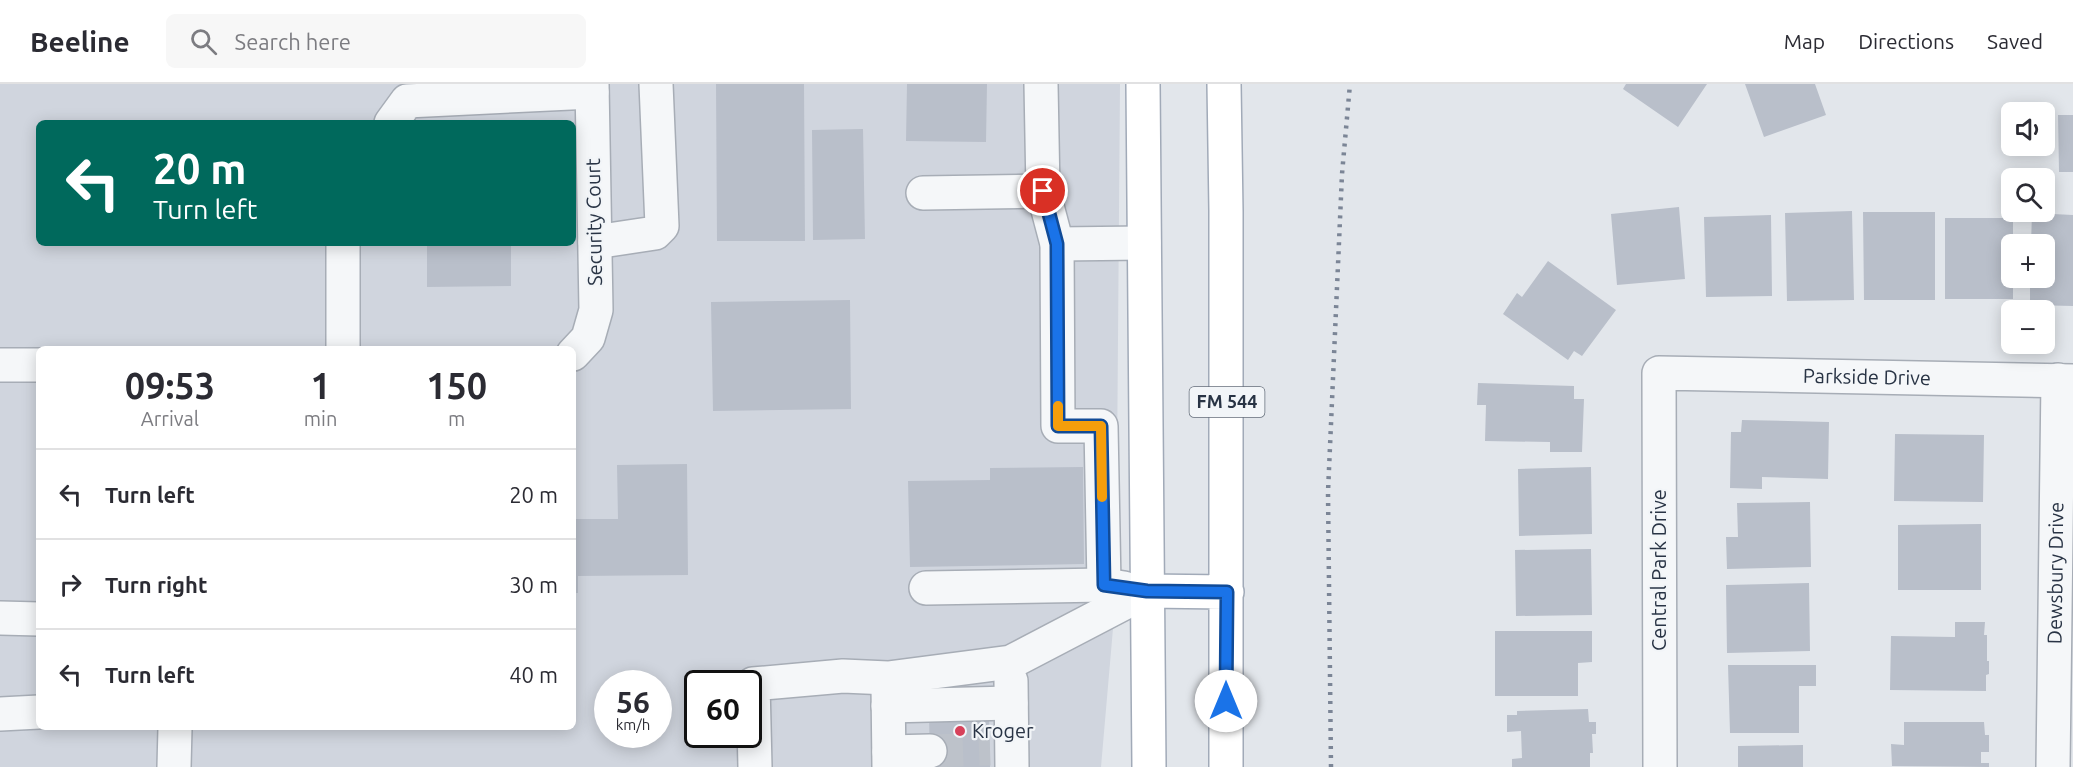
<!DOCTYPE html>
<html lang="en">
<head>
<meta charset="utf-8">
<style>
  :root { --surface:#fff; --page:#f7f7f7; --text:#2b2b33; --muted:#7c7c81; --line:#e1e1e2 }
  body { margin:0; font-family:Ubuntu,sans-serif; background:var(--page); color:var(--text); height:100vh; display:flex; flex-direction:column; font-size:22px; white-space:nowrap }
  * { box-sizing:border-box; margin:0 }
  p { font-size:20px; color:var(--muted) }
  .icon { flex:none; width:33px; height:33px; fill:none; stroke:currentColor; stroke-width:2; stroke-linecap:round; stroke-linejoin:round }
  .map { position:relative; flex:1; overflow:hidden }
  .details { position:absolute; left:36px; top:262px; width:540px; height:384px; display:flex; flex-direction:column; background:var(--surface); border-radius:9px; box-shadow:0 3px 15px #0003 }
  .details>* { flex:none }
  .guide { position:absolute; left:36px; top:36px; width:540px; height:126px; border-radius:9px; box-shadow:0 3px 15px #0003; background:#00695c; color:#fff; overflow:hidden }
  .tools { position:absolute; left:2001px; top:18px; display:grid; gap:12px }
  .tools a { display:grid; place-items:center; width:54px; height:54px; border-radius:9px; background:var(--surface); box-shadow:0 3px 15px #0003; font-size:30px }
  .speed { position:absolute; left:594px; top:586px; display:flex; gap:12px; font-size:30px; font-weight:700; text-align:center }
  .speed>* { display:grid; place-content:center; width:78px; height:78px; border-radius:50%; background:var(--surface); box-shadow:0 3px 15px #0003; line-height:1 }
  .speed small { font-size:15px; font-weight:400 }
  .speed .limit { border:3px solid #111; border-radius:9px; background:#fff; color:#111 }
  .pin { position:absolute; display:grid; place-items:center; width:51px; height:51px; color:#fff; margin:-26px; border:3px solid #fff; border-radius:50%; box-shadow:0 2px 6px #0007 }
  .me { position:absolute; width:66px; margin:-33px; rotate:0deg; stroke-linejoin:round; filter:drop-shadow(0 0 4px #0008) }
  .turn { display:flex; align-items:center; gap:21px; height:126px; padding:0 18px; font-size:27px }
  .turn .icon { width:78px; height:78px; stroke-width:2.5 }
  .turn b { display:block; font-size:42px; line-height:51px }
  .eta { display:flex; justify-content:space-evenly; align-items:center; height:102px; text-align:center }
  .eta b { font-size:36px; font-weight:700; line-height:42px }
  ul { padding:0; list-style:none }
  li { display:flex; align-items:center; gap:18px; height:90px; padding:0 18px; border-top:2px solid var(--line) }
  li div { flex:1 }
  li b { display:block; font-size:22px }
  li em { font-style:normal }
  header { display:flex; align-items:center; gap:36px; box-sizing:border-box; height:84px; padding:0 30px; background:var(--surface); border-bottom:2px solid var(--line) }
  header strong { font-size:28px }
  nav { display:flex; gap:33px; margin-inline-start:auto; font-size:21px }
  .search { width:420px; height:54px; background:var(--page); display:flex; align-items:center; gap:15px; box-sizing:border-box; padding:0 21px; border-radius:9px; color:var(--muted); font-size:22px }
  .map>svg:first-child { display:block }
</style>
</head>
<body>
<header>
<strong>Beeline</strong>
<div class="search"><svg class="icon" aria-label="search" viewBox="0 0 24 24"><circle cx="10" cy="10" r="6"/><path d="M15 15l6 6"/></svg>Search here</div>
<nav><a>Map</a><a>Directions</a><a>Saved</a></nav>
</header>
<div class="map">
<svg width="2073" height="683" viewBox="0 0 2073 683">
  <rect width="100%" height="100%" fill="#e2e6eb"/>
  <path fill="#d0d5de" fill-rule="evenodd" d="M 0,0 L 1120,0 L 1116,510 L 1101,683 L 0,683 ZM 39,39 L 573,39 L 573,159 L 39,159 ZM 39,266 L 573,266 L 573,644 L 39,644 ZM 608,600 L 658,600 L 658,651 L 608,651 ZM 698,600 L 748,600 L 748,651 L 698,651 Z"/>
  <path fill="#b9bfca" d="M 716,0 L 804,0 L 805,157 L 717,157 Z
    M 907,0 L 987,0 L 986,58 L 906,57 Z
    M 1626,0 L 1707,0 L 1678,43 L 1623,5 Z
    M 1745,0 L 1815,0 L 1826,31 L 1764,53 Z
    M 2058,31 L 2073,31 L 2073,88 L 2059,88 Z
    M 863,45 L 865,155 L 813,156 L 812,46 Z
    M 1679,123 L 1685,195 L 1617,201 L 1611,130 Z
    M 1852,127 L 1854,216 L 1787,217 L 1785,129 Z
    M 1863,128 L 1935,128 L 1935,216 L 1864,216 Z
    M 2032,129 L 2073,131 L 2073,222 L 2030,221 L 2030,194 L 2044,194 L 2044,160 L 2031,160 Z
    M 1771,131 L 1772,212 L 1706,213 L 1704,133 Z
    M 1945,134 L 2013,134 L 2013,215 L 1945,215 Z
    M 427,159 L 511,159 L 511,202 L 427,203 Z
    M 1548,177 L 1616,226 L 1582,272 L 1574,267 L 1568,276 L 1503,230 L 1517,209 L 1522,213 Z
    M 850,216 L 851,325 L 713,327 L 711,218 Z
    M 1478,299 L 1574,302 L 1574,315 L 1584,315 L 1582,368 L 1550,368 L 1550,358 L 1485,357 L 1486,321 L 1477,321 Z
    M 1742,336 L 1829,338 L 1828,395 L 1762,393 L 1762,405 L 1730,404 L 1731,348 L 1741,348 Z
    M 1895,350 L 1984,351 L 1983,418 L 1894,417 Z
    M 687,380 L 688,491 L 578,492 L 578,509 L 573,509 L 573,435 L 618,435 L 617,381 Z
    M 1083,383 L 1084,480 L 910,483 L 908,397 L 990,396 L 990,384 Z
    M 1591,383 L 1592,450 L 1519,452 L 1518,385 Z
    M 1810,418 L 1811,483 L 1727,485 L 1726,453 L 1738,453 L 1737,419 Z
    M 1981,440 L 1981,506 L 1898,506 L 1898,441 Z
    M 1591,465 L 1592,531 L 1516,532 L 1515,466 Z
    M 1809,499 L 1810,567 L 1727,569 L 1726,501 Z
    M 1955,538 L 1985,538 L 1984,551 L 1987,551 L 1987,577 L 1989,577 L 1989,590 L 1986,591 L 1986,607 L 1890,606 L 1891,552 L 1955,553 Z
    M 1495,547 L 1592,547 L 1592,578 L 1578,579 L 1578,612 L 1495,612 Z
    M 1728,581 L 1816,581 L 1816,602 L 1799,602 L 1799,649 L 1730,649 Z
    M 1588,625 L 1589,638 L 1596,638 L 1596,650 L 1592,650 L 1593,669 L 1590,669 L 1590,683 L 1512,683 L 1512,675 L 1522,674 L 1521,647 L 1507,648 L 1507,631 L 1517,631 L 1517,627 Z
    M 989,628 L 990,683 L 930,683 L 929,629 Z
    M 1904,638 L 1984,638 L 1985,651 L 1989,651 L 1989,668 L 1981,668 L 1981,679 L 1989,679 L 1989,683 L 1892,682 L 1891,660 L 1904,661 Z
    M 1803,661 L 1803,683 L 1738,683 L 1738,662 Z"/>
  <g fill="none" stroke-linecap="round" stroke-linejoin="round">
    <path stroke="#bdc2ca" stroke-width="33" stroke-dasharray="33 16" stroke-linecap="butt" d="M 930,667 L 990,665"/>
    <g stroke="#a7adb6" stroke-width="36">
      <g id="minor">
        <path d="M 1041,0 L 1043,107 L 1057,160 L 1058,342 L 1101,342 L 1104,501"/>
        <path d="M 391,39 L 407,17 L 592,8"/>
        <path d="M 923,109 L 1043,107"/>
        <path d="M 595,158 L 655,149 L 662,142 L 656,0"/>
        <path d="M 1057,160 L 1144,159"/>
        <path d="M 343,266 L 343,159"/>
        <path d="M 573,270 L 588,254 L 596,226 L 592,0"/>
        <path d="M 0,281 L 39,281"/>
        <path d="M 926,504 L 1104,501 L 1124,504"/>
        <path d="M 0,534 L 39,535"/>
        <path d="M 1011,597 L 1012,683"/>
        <path d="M 888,602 L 889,683"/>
        <path d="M 888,622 L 1011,619"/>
        <path d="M 0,630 L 39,628"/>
        <path d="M 889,668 L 930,667"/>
        <path d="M 174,683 L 175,644"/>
        <path d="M 755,683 L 753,600 L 843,592 L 888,594 L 1011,578 L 1147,507"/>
        <path id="s1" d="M 1660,683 L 1659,289 L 2073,297"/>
        <path id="s2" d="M 2053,683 L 2058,296"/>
      </g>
    </g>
    <g stroke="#a1aab8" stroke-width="36">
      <path id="major" d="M 1143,0 L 1149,683
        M 1224,0 L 1226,127 L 1226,683
        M 1147,507 L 1227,508"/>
    </g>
    <use href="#minor" stroke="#f5f7f9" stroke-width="33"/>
    <use href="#major" stroke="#fff" stroke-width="33"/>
    <path stroke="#7b8596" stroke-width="4.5" stroke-dasharray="3 6" stroke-linecap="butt" d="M 1331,683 L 1328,408 L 1342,90 L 1350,0"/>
  </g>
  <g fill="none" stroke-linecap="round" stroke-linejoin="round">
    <g stroke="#114b97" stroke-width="15">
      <path id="route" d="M 1043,107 L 1057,160 L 1058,342 L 1101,342 L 1104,501 L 1147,507 L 1227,508 L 1226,617"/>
    </g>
    <use href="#route" stroke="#1a73e8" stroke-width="10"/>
    <path stroke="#f59e0b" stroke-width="10" d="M 1058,322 L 1058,342 L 1101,342 L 1102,413"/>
  </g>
  <circle fill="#d7415a" stroke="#f2f5f8" stroke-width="2" cx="960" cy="647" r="6"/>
  <g text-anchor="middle" stroke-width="4.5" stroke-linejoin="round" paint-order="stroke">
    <rect fill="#f2f5f8" stroke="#656e7b" stroke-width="1.5" x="1189.5" y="303" width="75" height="30" rx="4.5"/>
    <g font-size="18" font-weight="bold" fill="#293445">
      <text x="1227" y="324">FM 544</text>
    </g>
    <g font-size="20" fill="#293445" stroke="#f2f5f8">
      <text transform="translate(594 138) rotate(-91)" y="7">Security Court</text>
      <text dy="7" stroke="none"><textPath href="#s1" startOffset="602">Parkside Drive</textPath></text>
      <text transform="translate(1659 486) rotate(-90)" y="7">Central Park Drive</text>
      <text dy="7" stroke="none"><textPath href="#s2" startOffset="194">Dewsbury Drive</textPath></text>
    </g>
    <g font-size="20" fill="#293445" stroke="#f2f5f8" text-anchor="start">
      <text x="972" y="654">Kroger</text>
    </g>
  </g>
</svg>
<div class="tools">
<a><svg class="icon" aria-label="sound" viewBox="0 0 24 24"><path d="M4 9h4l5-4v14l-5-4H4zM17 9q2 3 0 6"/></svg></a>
<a><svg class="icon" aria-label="search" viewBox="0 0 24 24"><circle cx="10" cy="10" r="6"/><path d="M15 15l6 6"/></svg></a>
<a>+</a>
<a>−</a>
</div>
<div class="speed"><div>56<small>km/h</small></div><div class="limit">60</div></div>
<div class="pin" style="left:1043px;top:107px;background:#d93025"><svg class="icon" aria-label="arrive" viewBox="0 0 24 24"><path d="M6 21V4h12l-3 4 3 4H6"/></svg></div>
<svg class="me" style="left:1226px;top:617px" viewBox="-20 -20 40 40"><circle r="19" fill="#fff"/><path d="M0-13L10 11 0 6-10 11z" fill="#1a73e8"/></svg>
<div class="guide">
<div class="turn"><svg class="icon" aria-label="left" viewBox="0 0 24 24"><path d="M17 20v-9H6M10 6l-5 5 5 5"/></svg><div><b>20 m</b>Turn left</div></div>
</div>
<section class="details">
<div class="eta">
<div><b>09:53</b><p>Arrival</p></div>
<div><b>1</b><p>min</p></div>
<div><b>150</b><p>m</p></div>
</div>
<ul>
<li><svg class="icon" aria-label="left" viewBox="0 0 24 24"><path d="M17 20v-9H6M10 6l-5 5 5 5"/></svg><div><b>Turn left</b></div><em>20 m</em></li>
<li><svg class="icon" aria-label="right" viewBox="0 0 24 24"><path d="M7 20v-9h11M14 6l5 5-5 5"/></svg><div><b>Turn right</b></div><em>30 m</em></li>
<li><svg class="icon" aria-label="left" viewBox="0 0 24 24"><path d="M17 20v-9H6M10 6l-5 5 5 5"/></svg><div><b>Turn left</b></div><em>40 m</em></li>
</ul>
</section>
</div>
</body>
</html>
